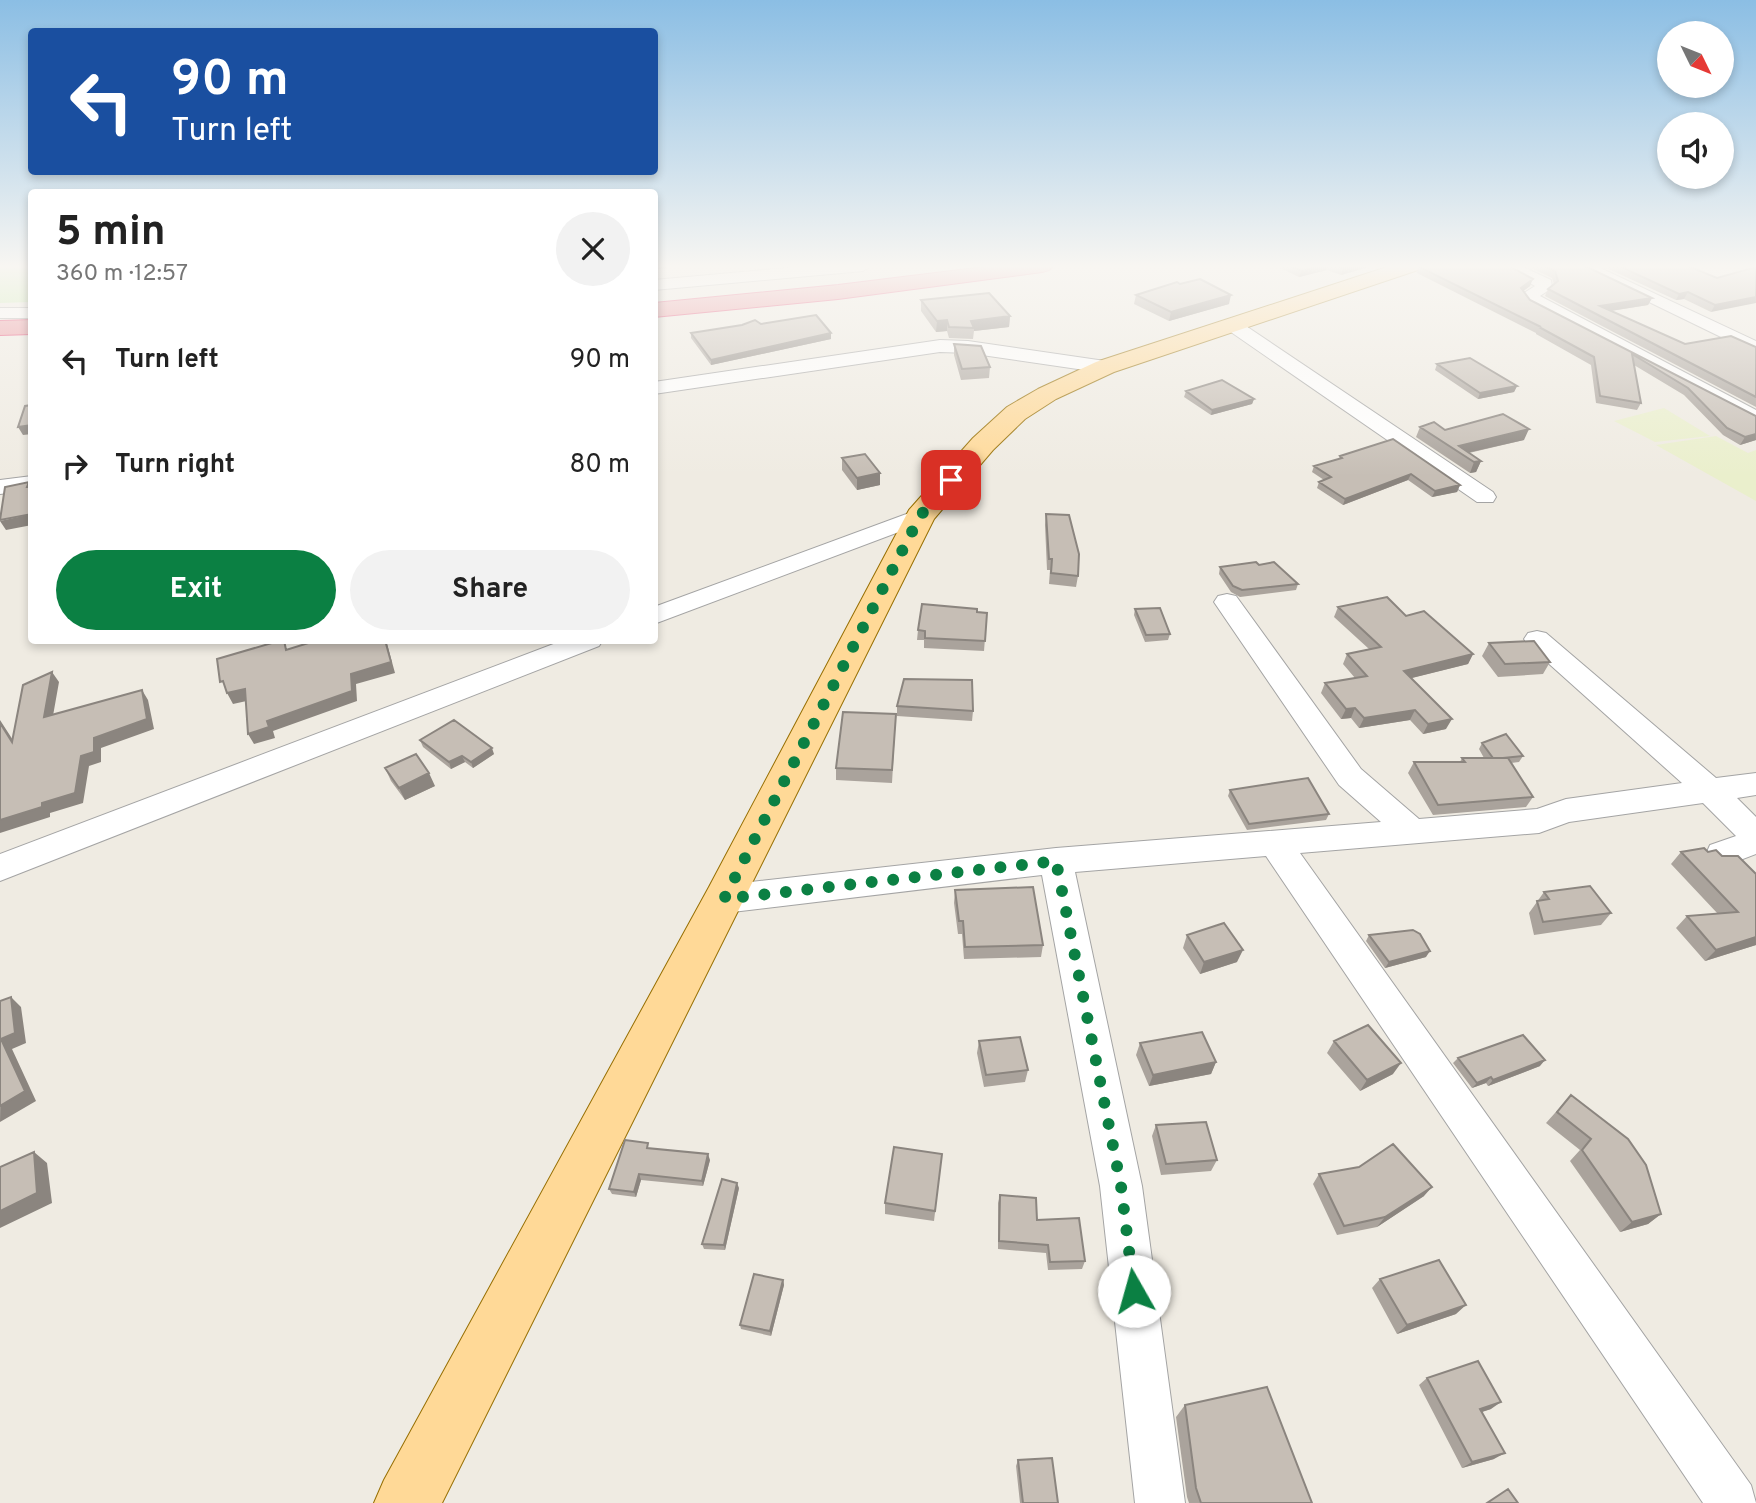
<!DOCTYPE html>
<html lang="en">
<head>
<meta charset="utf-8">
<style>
  :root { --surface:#fff; --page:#f2f2f2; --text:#222; --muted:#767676; --accent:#0b8043 }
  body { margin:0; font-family:Overpass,sans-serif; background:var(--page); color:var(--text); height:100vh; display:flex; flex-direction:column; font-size:26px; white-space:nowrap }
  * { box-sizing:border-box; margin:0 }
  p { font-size:23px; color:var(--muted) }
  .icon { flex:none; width:38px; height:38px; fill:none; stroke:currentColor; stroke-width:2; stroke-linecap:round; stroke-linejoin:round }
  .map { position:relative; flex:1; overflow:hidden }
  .side { position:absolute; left:28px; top:189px; width:630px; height:455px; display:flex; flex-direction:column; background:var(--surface); border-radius:7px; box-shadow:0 4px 10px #0003 }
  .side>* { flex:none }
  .guide { position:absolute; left:28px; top:28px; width:630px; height:147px; border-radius:7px; box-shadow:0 4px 10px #0003; background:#1a4fa0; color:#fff; overflow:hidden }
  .needle { width:46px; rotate:133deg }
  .tools { position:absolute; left:1657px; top:21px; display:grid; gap:14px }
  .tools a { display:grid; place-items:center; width:77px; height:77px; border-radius:50%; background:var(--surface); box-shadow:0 4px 10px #0003; font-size:35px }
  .pin { position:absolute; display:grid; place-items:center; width:60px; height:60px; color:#fff; margin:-30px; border-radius:14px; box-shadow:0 4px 10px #0006 }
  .me { position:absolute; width:77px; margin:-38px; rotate:353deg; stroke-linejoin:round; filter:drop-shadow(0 0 5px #0008) }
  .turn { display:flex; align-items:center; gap:24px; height:147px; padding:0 28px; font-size:32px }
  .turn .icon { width:91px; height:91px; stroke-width:2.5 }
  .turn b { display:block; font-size:49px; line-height:60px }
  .round { display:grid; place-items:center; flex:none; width:74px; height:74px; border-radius:37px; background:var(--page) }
  .overview { display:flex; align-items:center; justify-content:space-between; height:119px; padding:0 28px }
  h1 { font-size:42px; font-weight:700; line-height:52px }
  .primary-button { display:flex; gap:14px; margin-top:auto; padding:14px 28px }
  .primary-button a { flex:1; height:80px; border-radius:42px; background:var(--accent); color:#fff; font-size:28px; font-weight:700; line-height:80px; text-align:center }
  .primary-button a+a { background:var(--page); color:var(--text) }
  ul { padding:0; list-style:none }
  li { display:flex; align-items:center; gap:21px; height:105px; padding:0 28px }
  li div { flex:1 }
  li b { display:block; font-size:26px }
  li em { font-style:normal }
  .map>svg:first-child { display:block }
</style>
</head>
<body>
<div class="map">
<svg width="1756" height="1503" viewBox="0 0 1756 1503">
  <rect width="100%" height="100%" fill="#efebe2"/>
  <path fill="#eaefcc" d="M 1664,408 L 1710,436 L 1655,442 L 1614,421 Z
    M 1716,436 L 1748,453 L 1756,450 L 1756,501 L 1656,445 Z"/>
  <path fill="#c3eca5" d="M 0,266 L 31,266 L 31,302 L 0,303 Z"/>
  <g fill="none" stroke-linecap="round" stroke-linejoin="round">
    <g stroke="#a4a4a4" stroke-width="2">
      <path id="minor" d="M 808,266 L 871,266 L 863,271 L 654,290 L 654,280 Z
        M 1500,266 L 1521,266 L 1551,280 L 1552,288 L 1540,296 L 1756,410 L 1756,424 L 1528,304 L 1521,295 L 1535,286 Z
        M 1575,266 L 1596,266 L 1756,341 L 1756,354 Z
        M 0,308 L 32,308 L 32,318 L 0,318 Z
        M 1234,321 L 1240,322 L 1493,492 L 1496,497 L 1493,502 L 1477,502 L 1228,330 L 1225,326 L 1228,322 Z
        M 940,340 L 968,341 L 1105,361 L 1115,367 L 1105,373 L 968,353 L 940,352 L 654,394 L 654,382 Z
        M 32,476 L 32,490 L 0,494 L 0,480 Z
        M 920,509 L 928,511 L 932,516 L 928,521 L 654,624 L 654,607 Z
        M 1227,594 L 1236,596 L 1361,769 L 1419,819 L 1537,809 L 1566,799 L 1682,783 L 1528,645 L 1524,639 L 1528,633 L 1537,631 L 1546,633 L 1716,778 L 1756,773 L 1756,795 L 1737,798 L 1756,817 L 1756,854 L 1722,867 L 1710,863 L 1706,854 L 1710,845 L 1736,836 L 1703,803 L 1569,822 L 1539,833 L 1300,853 L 1751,1485 L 1756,1503 L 1703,1503 L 1266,856 L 1075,872 L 1142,1186 L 1185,1503 L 1135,1503 L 1100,1186 L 1042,875 L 724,913 L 712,909 L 707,899 L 712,889 L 724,885 L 1056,848 L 1381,822 L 1339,785 L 1214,602 L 1218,596 Z
        M 564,640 L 603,640 L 599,646 L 0,881 L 0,854 Z"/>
    </g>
    <g stroke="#966e00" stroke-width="2">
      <path id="major" d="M 1390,266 L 1422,266 L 1418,270 L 1114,372 L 1056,399 L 1025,419 L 993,450 L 934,519 L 442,1503 L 374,1503 L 384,1480 L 709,887 L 909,510 L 973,438 L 1007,407 L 1038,389 L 1096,362 Z"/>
    </g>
    <g stroke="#e01b52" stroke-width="2">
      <path id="highway" d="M 992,266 L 1053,266 L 1049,270 L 1042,272 L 838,299 L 654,317 L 654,303 L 838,285 Z
        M 32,320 L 32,334 L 0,335 L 0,321 Z"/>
    </g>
    <use href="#minor" fill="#fff" fill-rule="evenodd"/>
    <use href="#major" fill="#ffd997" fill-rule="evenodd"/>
    <use href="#highway" fill="#ea8591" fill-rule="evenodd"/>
  </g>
  <path fill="#aaa39c" d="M 1276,266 L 1372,266 L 1341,275 L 1327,270 L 1299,277 Z
    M 1527,266 L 1586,266 L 1652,298 L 1648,305 L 1611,311 L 1685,344 L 1756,347 L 1756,407 L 1545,296 L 1548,289 L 1554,284 L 1552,278 Z
    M 1602,266 L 1688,266 L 1717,278 L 1756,267 L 1711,312 L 1684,299 L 1676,300 Z
    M 1419,267 L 1530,286 L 1523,291 L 1530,300 L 1756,416 L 1756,440 L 1740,445 L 1723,435 L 1684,395 L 1634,365 L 1641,403 L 1637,410 L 1596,403 L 1591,365 L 1536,334 L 1536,333 L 1417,273 Z
    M 1136,295 L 1229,304 L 1169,321 L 1134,304 Z
    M 921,300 L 1010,316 L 1009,327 L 974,331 L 973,339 L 949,338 L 947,331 L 936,332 L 921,311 Z
    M 761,324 L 831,339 L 711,365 L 691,338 L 691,333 Z
    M 954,344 L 990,367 L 989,378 L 961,380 L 954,355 Z
    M 1437,364 L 1517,386 L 1514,392 L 1478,399 L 1435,370 Z
    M 1186,391 L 1254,399 L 1252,404 L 1211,415 L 1184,397 Z
    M 1420,427 L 1445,430 L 1524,440 L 1469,453 L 1481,461 L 1476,472 L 1470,473 L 1416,437 Z
    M 1340,456 L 1460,485 L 1457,492 L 1432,497 L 1408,480 L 1343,505 L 1317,488 L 1319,482 L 1324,480 L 1312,472 L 1314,466 L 1339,459 Z
    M 842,458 L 880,473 L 880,485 L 857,490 L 842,470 Z
    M 1046,514 L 1078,576 L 1076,587 L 1049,584 L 1050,570 L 1047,570 L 1045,525 Z
    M 1259,565 L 1298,584 L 1296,590 L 1240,597 L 1231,592 L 1219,574 L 1220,567 Z
    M 1338,607 L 1406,616 L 1473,654 L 1468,664 L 1411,678 L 1446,729 L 1423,734 L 1410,720 L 1359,728 L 1351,718 L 1341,719 L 1321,693 L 1325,683 L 1355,678 L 1343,664 L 1347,654 L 1369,649 L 1334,617 Z
    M 1135,609 L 1170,634 L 1168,640 L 1145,642 L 1134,615 Z
    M 977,612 L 987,613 L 984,651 L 924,648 L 924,640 L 917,640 L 918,630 Z
    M 1489,643 L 1550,662 L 1543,674 L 1498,677 L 1482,656 Z
    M 897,706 L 973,711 L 972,721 L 897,716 Z
    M 896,714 L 892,783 L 836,780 L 836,768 Z
    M 420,740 L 494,754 L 473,768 L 465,762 L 451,769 L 423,747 Z
    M 1482,743 L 1523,756 L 1519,762 L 1511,763 L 1533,797 L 1526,807 L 1433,815 L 1408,773 L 1414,762 L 1460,762 L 1462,758 L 1484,758 L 1479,749 Z
    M 385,768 L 435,786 L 405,800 L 391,781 Z
    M 1230,790 L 1329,814 L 1326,820 L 1247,830 L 1228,796 Z
    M 1681,852 L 1708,852 L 1722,856 L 1756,874 L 1756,945 L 1705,961 L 1676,928 L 1687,916 L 1718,914 L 1671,864 Z
    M 955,890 L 1043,945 L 1041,957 L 964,959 L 962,934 L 958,934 L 954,903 Z
    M 1544,892 L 1611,913 L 1601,925 L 1534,935 L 1529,913 Z
    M 1187,935 L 1237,962 L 1200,974 L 1183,948 Z
    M 1369,935 L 1426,957 L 1385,968 L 1366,941 Z
    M 979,1041 L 1028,1070 L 1025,1082 L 984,1087 L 977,1053 Z
    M 1334,1041 L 1393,1074 L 1360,1091 L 1327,1053 Z
    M 1140,1043 L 1216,1062 L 1211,1074 L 1149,1086 L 1136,1055 Z
    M 1458,1058 L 1540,1066 L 1488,1086 L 1486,1083 L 1472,1088 L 1453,1063 Z
    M 1571,1095 L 1661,1214 L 1648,1224 L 1620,1232 L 1570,1161 L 1580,1150 L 1546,1123 Z
    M 1156,1125 L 1217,1160 L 1211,1171 L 1161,1175 L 1152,1136 Z
    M 650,1149 L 710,1160 L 703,1186 L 641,1180 L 636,1197 L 612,1194 L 609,1189 Z
    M 942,1154 L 934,1221 L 885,1214 L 885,1203 Z
    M 1319,1174 L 1424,1196 L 1377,1227 L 1337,1235 L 1313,1184 Z
    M 739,1188 L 725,1250 L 704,1249 L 702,1244 Z
    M 1000,1195 L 1085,1261 L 1082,1269 L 1048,1270 L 1046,1253 L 998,1249 L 998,1203 Z
    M 1380,1279 L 1456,1314 L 1397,1334 L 1372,1288 Z
    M 783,1280 L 784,1285 L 771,1336 L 741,1329 L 740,1325 Z
    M 1427,1378 L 1491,1409 L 1481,1412 L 1494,1459 L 1462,1468 L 1419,1385 Z
    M 1185,1405 L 1312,1503 L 1189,1503 L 1187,1497 L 1176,1417 Z
    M 1018,1460 L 1058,1503 L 1020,1503 L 1016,1466 Z"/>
  <path fill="#8b857f" d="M 654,266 L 676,266 L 654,270 Z
    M 1320,266 L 1328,266 L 1327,270 L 1299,277 L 1301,271 Z
    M 1351,266 L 1372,266 L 1341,275 L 1343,268 Z
    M 1533,279 L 1530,286 L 1518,295 L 1521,288 Z
    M 1688,292 L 1684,299 L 1676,300 L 1679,294 Z
    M 1231,295 L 1229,304 L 1169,321 L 1171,312 Z
    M 1756,297 L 1756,303 L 1711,312 L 1715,305 Z
    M 1652,298 L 1648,305 L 1597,313 L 1600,306 Z
    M 1010,316 L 1009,327 L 974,331 L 974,328 L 971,321 Z
    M 947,320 L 947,331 L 936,332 L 937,321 Z
    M 831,333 L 831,339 L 711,365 L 711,360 Z
    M 1517,386 L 1514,392 L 1478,399 L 1480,393 Z
    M 1254,399 L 1252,404 L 1211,415 L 1212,410 Z
    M 32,425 L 32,434 L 23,435 L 18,427 Z
    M 1529,429 L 1524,440 L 1462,454 L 1459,446 Z
    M 1756,434 L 1756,440 L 1740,445 L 1745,437 Z
    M 1481,461 L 1476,472 L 1470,473 L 1474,462 Z
    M 880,473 L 880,485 L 857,490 L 857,478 Z
    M 1411,474 L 1408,480 L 1343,505 L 1345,499 Z
    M 1460,485 L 1457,492 L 1432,497 L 1435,491 Z
    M 32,514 L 32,525 L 6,530 L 0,521 Z
    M 385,640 L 386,640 L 395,673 L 356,684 L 357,701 L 273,731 L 275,738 L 254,744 L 248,734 L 267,721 L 351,674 Z
    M 1473,654 L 1468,664 L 1400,681 L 1404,671 Z
    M 52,672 L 59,682 L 51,727 L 44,717 Z
    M 245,689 L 251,700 L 233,704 L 227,693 Z
    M 142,690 L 148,700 L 154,729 L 101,748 L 101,762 L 89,766 L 83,803 L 50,813 L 50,817 L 0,833 L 0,820 L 42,803 L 81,756 L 94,738 Z
    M 1355,708 L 1351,718 L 1341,719 L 1346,709 Z
    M 1415,710 L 1410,720 L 1359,728 L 1364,718 Z
    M 1452,719 L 1446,729 L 1423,734 L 1428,724 Z
    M 0,720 L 20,751 L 12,742 L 0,723 Z
    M 492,748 L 494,754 L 473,768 L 471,762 Z
    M 462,756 L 465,762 L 451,769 L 449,762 Z
    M 429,773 L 435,786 L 405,800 L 399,788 Z
    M 1756,937 L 1756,945 L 1705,961 L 1716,950 Z
    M 1243,950 L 1237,962 L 1200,974 L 1204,962 Z
    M 1430,951 L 1426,957 L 1385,968 L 1389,962 Z
    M 11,997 L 21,1007 L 26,1043 L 12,1049 L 36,1101 L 0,1122 L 1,1039 Z
    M 1545,1060 L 1540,1066 L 1488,1086 L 1493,1080 Z
    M 1216,1062 L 1211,1074 L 1149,1086 L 1153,1075 Z
    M 1401,1063 L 1393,1074 L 1360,1091 L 1367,1080 Z
    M 1491,1077 L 1486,1083 L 1472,1088 L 1477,1083 Z
    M 34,1152 L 47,1163 L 52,1203 L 0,1228 L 0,1211 Z
    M 708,1154 L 710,1160 L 703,1186 L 702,1181 Z
    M 639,1174 L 641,1180 L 636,1197 L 634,1192 Z
    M 737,1183 L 739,1188 L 725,1250 L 724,1245 Z
    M 1432,1187 L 1424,1196 L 1377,1227 L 1385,1217 Z
    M 1661,1214 L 1648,1224 L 1620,1232 L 1632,1222 Z
    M 783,1280 L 784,1285 L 771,1336 L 770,1331 Z
    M 1466,1305 L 1456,1314 L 1397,1334 L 1407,1325 Z
    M 1501,1402 L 1491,1409 L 1470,1416 L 1480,1409 Z
    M 1505,1453 L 1494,1459 L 1462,1468 L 1472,1462 Z"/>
  <path fill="#c6beb5" stroke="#8b857f" stroke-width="2" d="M 1291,266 L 1320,266 L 1301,271 Z
    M 1336,266 L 1351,266 L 1343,268 Z
    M 1420,266 L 1509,266 L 1533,279 L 1521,288 L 1530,300 L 1756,416 L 1756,434 L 1745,437 L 1727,428 L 1688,388 L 1632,354 L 1641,403 L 1600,396 L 1594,357 L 1539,327 L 1541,327 L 1419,267 Z
    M 1544,266 L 1585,266 L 1652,298 L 1600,306 L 1685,344 L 1731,336 L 1756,347 L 1756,397 L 1548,289 L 1558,281 L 1555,271 Z
    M 1619,266 L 1688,266 L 1717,278 L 1756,267 L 1756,297 L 1715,305 L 1688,292 L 1679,294 Z
    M 1200,279 L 1231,295 L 1171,312 L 1136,295 L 1177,282 L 1180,284 Z
    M 989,293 L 1010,316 L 971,321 L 974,328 L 949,327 L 947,320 L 937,321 L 921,300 Z
    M 816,315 L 831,333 L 711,360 L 691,333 L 742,325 L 755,320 L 761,324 Z
    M 954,344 L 981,346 L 990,367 L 962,369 Z
    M 1470,358 L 1517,386 L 1480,393 L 1437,364 Z
    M 1222,380 L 1254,399 L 1212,410 L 1186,391 Z
    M 32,405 L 32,425 L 18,427 L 25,406 Z
    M 1503,414 L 1529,429 L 1459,446 L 1481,461 L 1474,462 L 1420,427 L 1434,422 L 1445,430 Z
    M 1393,439 L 1460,485 L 1435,491 L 1411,474 L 1345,499 L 1319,482 L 1331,477 L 1314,466 L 1342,458 L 1340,456 Z
    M 865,454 L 880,473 L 857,478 L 842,458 Z
    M 29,482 L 27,487 L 32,487 L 32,514 L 0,520 L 5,487 Z
    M 1046,514 L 1069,515 L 1079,554 L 1078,576 L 1051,573 L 1052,559 L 1049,559 Z
    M 1256,562 L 1259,565 L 1274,562 L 1298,584 L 1242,590 L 1233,586 L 1220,567 Z
    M 1387,597 L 1406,616 L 1424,611 L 1473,654 L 1404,671 L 1452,719 L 1428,724 L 1415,710 L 1364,718 L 1355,708 L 1346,709 L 1325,683 L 1367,676 L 1347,654 L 1381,647 L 1338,607 Z
    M 922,604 L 977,609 L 977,612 L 987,613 L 985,641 L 925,638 L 925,631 L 918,630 Z
    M 1160,608 L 1170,634 L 1146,635 L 1135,609 Z
    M 282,640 L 284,640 L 286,650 L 318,640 L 385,640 L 391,662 L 351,674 L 352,691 L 267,721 L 269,727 L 248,734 L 245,689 L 227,693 L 223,681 L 220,682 L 217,659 Z
    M 1534,641 L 1550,662 L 1505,664 L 1489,643 Z
    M 52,672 L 44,717 L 142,690 L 147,719 L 94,738 L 94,752 L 81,756 L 75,793 L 42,803 L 42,807 L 0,820 L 0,723 L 12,742 L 23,685 Z
    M 904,679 L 972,680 L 973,711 L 897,706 Z
    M 843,712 L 896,714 L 892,770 L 836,768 Z
    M 454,720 L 492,748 L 471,762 L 462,756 L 449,762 L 420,740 Z
    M 1506,734 L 1523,756 L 1503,758 L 1493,758 L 1482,743 Z
    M 416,754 L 429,773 L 399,788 L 385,768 Z
    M 1462,758 L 1508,758 L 1533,797 L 1438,805 L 1414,762 L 1465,762 Z
    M 1308,778 L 1329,814 L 1249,824 L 1230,790 Z
    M 1704,848 L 1708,852 L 1716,850 L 1722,856 L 1738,856 L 1756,874 L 1756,937 L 1716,950 L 1687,916 L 1738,912 L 1681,852 Z
    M 1590,886 L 1611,913 L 1543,922 L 1537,901 L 1549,899 L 1544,892 Z
    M 1033,887 L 1043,945 L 965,947 L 963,921 L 959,921 L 955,890 Z
    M 1224,923 L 1243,950 L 1204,962 L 1187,935 Z
    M 1413,930 L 1420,934 L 1430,951 L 1389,962 L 1369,935 Z
    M 11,997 L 15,1033 L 1,1039 L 25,1091 L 0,1106 L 0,1001 Z
    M 1368,1025 L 1401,1063 L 1367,1080 L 1334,1041 Z
    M 1202,1032 L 1216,1062 L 1153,1075 L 1140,1043 Z
    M 1523,1035 L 1545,1060 L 1493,1080 L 1491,1077 L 1477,1083 L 1458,1058 Z
    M 1020,1037 L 1028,1070 L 986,1075 L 979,1041 Z
    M 1571,1095 L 1628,1139 L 1646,1165 L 1661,1214 L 1632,1222 L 1582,1150 L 1591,1139 L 1557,1112 Z
    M 1206,1122 L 1217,1160 L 1166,1164 L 1156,1125 Z
    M 625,1140 L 648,1143 L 647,1148 L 708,1154 L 702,1181 L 639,1174 L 634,1192 L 609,1189 Z
    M 1393,1144 L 1432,1187 L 1385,1217 L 1344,1226 L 1319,1174 L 1359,1167 Z
    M 894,1147 L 942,1154 L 935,1211 L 885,1203 Z
    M 34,1152 L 37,1193 L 0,1211 L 0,1167 Z
    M 722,1179 L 737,1183 L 724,1245 L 702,1244 Z
    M 1000,1195 L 1036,1198 L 1037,1220 L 1079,1218 L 1085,1261 L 1050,1262 L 1048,1245 L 999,1241 Z
    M 1439,1260 L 1466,1305 L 1407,1325 L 1380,1279 Z
    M 754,1274 L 783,1280 L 770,1331 L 740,1325 Z
    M 1478,1361 L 1501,1402 L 1480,1409 L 1505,1453 L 1472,1462 L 1427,1378 Z
    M 1267,1387 L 1312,1503 L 1201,1503 L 1196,1488 L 1185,1405 Z
    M 1052,1458 L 1058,1503 L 1023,1503 L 1018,1460 Z
    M 1508,1489 L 1518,1503 L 1487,1503 Z"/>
  <linearGradient id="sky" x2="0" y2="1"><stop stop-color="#8bbee4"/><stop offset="0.56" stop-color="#f8f6f2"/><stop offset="1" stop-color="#f8f6f2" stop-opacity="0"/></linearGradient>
  <rect width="1756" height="476" fill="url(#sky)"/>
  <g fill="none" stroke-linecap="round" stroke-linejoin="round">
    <path stroke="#0b8043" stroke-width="12" stroke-dasharray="0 21.6" d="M 951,480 L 920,516 L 724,899 L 1056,861 L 1121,1186 L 1134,1291"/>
  </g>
</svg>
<div class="tools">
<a><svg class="needle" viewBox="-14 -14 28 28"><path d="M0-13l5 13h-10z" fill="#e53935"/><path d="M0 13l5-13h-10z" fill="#767676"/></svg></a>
<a><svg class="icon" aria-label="sound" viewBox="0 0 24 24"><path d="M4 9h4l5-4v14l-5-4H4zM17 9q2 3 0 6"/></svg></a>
</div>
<div class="pin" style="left:951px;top:480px;background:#d93025"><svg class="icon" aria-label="arrive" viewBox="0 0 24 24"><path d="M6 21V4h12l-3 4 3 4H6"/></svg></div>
<svg class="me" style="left:1134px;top:1291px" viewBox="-20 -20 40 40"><circle r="19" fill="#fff"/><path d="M0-13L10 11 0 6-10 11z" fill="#0b8043"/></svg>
<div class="guide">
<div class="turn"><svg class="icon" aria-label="left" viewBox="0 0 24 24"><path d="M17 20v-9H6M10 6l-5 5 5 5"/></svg><div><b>90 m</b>Turn left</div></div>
</div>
<section class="side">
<div class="overview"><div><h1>5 min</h1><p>360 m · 12:57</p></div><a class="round"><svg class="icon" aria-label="close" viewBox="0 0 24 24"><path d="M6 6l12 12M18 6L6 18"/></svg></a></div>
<ul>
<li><svg class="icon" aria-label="left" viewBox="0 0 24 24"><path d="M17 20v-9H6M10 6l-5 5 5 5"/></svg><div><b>Turn left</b></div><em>90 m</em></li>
<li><svg class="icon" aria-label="right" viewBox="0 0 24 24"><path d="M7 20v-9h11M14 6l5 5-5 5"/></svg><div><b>Turn right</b></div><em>80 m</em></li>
</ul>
<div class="primary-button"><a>Exit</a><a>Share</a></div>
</section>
</div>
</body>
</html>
